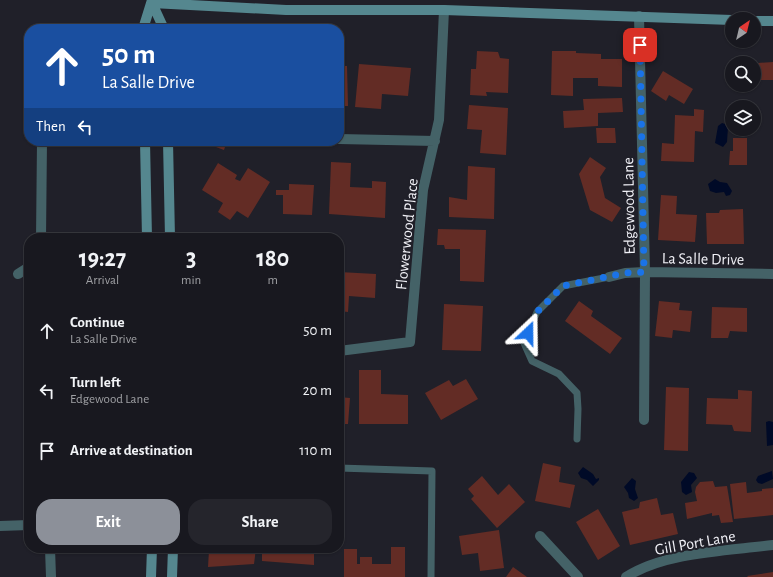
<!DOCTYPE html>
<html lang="en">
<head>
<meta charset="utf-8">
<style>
  :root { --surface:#18181f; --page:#25252c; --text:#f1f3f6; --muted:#9fa0a4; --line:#36373d; --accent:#8c9099 }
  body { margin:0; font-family:"Alegreya Sans",sans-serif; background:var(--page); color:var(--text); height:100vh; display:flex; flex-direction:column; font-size:15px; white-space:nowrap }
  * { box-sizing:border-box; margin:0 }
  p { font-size:13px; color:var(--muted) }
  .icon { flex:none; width:22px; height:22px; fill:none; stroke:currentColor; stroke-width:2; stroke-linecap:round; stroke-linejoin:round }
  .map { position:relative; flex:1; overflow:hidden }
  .details { position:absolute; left:24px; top:233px; width:320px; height:320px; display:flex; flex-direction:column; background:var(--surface); border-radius:16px; box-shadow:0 1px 3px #0004,0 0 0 1px var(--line) }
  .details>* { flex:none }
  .banner { position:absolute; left:24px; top:24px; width:320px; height:122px; border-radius:16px; box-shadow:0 1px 3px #0004,0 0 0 1px var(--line); background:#1a4fa0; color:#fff; overflow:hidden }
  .needle { width:26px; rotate:35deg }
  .fabs { position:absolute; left:725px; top:12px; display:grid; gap:8px }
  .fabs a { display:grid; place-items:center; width:36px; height:36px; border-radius:50%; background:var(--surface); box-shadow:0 1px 3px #0004,0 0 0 1px var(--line); font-size:20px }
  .pin { position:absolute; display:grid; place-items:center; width:34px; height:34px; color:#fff; margin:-17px; border-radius:8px; box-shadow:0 2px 6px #0006 }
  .me { position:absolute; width:44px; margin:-22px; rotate:23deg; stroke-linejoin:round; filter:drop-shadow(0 0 3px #0008) }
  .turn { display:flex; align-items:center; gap:14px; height:84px; padding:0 12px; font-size:18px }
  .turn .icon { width:52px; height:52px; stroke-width:2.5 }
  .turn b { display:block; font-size:28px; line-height:34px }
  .then { display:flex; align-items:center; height:38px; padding:0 12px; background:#0003; gap:8px; font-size:15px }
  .eta { display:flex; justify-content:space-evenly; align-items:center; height:68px; text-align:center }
  .eta b { font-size:24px; font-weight:600; line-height:28px }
  .primary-button { display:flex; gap:8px; margin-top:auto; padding:8px 12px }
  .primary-button a { flex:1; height:46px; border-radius:16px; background:var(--accent); color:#fff; font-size:16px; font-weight:600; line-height:46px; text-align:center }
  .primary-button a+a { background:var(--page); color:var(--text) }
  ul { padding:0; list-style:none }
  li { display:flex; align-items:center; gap:12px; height:60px; padding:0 12px }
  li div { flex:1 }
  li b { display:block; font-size:15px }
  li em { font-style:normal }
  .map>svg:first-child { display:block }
</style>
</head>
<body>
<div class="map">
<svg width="773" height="577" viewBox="0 0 773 577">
  <rect width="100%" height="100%" fill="#202029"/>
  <path fill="#000a27" d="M 722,123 L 725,124 L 728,127 L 727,142 L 723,147 L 715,143 L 718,126 Z
    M 715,179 L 720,182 L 727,183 L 732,191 L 730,195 L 726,196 L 724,192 L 716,193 L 710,191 L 708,184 Z
    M 769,421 L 773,422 L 773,445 L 767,446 L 766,422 Z
    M 583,467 L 593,474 L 596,479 L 599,478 L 599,480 L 593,486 L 587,480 L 581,478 L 578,473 Z
    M 772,471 L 773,479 L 762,484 L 758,483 L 756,480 L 758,476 Z
    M 689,472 L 694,473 L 697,478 L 691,485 L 692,492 L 686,495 L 682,492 L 681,482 Z
    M 632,478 L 636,481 L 635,489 L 638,498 L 634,501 L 629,498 L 628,493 L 624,487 Z"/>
  <path fill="#632c25" d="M 477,51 L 498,52 L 500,58 L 509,59 L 508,93 L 486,92 L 487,96 L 470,95 L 471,69 L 476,69 Z
    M 552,51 L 576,51 L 576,53 L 601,54 L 601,59 L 622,59 L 622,87 L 598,86 L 598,78 L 573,78 L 573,96 L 551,95 Z
    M 773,62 L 773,80 L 759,80 L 758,63 Z
    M 359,64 L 411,68 L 408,96 L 382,94 L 381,109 L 355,107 Z
    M 339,66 L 347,66 L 348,106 L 339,106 Z
    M 663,71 L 693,89 L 684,104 L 669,95 L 666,101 L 651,91 Z
    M 622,98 L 623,112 L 598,113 L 598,126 L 564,128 L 563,111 L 584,110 L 583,99 Z
    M 469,105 L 508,108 L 506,155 L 480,153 L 482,130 L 467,129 Z
    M 694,109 L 704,110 L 703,132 L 695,131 L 694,162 L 661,161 L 662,143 L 674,144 L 675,115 L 694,116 Z
    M 596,128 L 615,128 L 616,143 L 597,143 Z
    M 733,138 L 747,138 L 747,165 L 729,165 L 730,151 L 733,151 Z
    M 200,141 L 227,141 L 224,150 Z
    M 590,157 L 606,168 L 600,177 L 605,198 L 621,208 L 612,222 L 590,210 L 579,174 Z
    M 331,162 L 351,163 L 350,187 L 372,188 L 372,181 L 386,182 L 385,218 L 329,214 Z
    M 218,163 L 237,175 L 235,179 L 240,181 L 248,168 L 270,182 L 248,218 L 237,211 L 230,220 L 218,212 L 223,203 L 202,190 Z
    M 468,166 L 495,168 L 494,219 L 449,217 L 449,197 L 467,200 Z
    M 289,184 L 314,185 L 312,215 L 283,214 L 283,195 L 276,195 L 276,190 L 289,190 Z
    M 661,195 L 677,196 L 676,214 L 697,215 L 695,242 L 658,240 Z
    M 743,209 L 744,244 L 707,244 L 706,213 L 719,213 L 720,210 Z
    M 438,229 L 486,230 L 484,282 L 460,281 L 460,249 L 445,249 L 444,245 L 437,245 Z
    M 339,272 L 376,274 L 375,298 L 349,296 L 348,312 L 339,311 Z
    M 579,301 L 593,311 L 591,316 L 622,338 L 610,354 L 565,321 Z
    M 659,301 L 680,303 L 679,310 L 692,311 L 690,332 L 673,330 L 672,338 L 655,336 Z
    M 444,304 L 483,306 L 481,351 L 442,350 Z
    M 712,307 L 747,308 L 747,332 L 730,331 L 728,338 L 711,338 Z
    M 359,370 L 381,370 L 381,394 L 408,395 L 408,424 L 359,424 Z
    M 466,379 L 478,399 L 441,420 L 425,393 L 449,380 L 453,386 Z
    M 666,387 L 689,388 L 688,451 L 664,450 Z
    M 738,390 L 752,391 L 751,432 L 734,431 L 732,425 L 706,424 L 707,398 L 738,399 Z
    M 339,397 L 350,398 L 348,424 L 339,424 Z
    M 543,463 L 561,467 L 559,482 L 575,485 L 570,508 L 535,501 Z
    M 482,476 L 498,495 L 509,484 L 525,502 L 497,528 L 471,499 L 474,496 L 468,489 Z
    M 713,481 L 715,487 L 727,486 L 733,522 L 721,523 L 719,515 L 712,516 L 712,513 L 687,519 L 685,503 L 697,501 L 695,492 L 696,487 L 700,482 Z
    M 746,482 L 747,493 L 762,491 L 762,489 L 773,488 L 773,515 L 734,519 L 730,484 Z
    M 657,498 L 661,515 L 673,513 L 678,534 L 630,545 L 622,512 L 639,508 L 640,502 Z
    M 598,509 L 620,546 L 598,560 L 576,522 Z
    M 499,530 L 504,568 L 480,571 L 478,553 L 462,555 L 459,536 Z
    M 391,547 L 405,547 L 405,577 L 344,577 L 344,549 L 357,549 L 357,564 L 360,564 L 360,557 L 372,557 L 372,564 L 391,564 Z
    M 206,548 L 256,548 L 254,564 L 208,567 L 209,550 Z
    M 262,548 L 314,548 L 314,565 L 262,561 Z
    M 513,567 L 527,577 L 506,577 Z
    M 773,572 L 773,577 L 748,577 L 747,576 Z"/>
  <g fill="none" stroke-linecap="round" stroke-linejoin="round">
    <path stroke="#446267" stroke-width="7" d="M 577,439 L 578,409 L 577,393 L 559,374 L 532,361 L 524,343 L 537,312 L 563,286 L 609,277
      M 339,468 L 432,471 L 431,577"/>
    <path stroke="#446267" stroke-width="10" d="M 639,16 L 645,272 L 644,420
      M 339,139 L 435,141
      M 41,238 L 42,141
      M 18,274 L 29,267
      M 609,277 L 625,273 L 645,272 L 773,274
      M 339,351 L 410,342 L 423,190 L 439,120 L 444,10
      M 0,526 L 29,525
      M 540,536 L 578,577
      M 50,548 L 51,577
      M 626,577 C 665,552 727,551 773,545"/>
    <path stroke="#55878f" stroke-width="10" d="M 152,3 L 286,10 L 444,10 L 732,20
      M 152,3 L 164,29
      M 754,21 L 773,21
      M 143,29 L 152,0
      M 145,141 L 147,238
      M 168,141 L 170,238
      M 151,577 L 152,548
      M 172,577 L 173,548"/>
  </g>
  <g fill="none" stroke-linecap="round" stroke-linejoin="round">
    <path stroke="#1a73e8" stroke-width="7" stroke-dasharray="0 12.6" d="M 528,333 L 537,312 L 563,286 L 625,273 L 644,272 L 640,45"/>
  </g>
  <g text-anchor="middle" stroke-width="4" stroke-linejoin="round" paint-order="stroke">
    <g font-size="16" fill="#f0f0f6" stroke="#202029">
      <text transform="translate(628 206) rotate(-91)" y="6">Edgewood Lane</text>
      <text transform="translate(406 234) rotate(-84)" y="6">Flowerwood Place</text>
      <text transform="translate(703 258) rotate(1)" y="6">La Salle Drive</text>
      <text transform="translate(695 542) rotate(-10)" y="6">Gill Port Lane</text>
    </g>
  </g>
</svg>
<div class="fabs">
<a><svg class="needle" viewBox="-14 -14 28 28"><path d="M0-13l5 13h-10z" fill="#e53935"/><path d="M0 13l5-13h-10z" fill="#9fa0a4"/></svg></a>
<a><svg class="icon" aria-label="search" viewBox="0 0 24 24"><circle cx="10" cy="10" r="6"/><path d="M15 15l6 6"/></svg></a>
<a><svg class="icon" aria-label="layers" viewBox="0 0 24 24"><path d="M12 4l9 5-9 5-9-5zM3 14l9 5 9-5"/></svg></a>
</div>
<div class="pin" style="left:640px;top:45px;background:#d93025"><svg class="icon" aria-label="arrive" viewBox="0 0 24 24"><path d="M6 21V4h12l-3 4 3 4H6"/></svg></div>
<svg class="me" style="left:528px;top:333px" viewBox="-20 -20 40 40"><path d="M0-17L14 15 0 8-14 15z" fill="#1a73e8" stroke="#fff" stroke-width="4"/></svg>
<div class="banner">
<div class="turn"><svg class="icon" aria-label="ahead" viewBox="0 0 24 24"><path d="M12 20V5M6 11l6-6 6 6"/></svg><div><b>50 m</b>La Salle Drive</div></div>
<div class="then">Then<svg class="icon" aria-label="left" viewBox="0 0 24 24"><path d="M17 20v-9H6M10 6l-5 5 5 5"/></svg></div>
</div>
<section class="details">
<div class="eta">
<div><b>19:27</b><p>Arrival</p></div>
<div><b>3</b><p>min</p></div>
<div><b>180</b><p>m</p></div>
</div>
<ul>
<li><svg class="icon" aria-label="ahead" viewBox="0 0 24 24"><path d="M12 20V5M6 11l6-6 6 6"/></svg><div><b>Continue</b><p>La Salle Drive</p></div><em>50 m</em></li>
<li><svg class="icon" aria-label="left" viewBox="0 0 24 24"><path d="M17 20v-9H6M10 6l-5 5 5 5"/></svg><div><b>Turn left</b><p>Edgewood Lane</p></div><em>20 m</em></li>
<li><svg class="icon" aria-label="arrive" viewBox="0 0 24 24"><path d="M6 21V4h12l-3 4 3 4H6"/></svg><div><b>Arrive at destination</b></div><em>110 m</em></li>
</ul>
<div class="primary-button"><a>Exit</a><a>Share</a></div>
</section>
</div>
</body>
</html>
